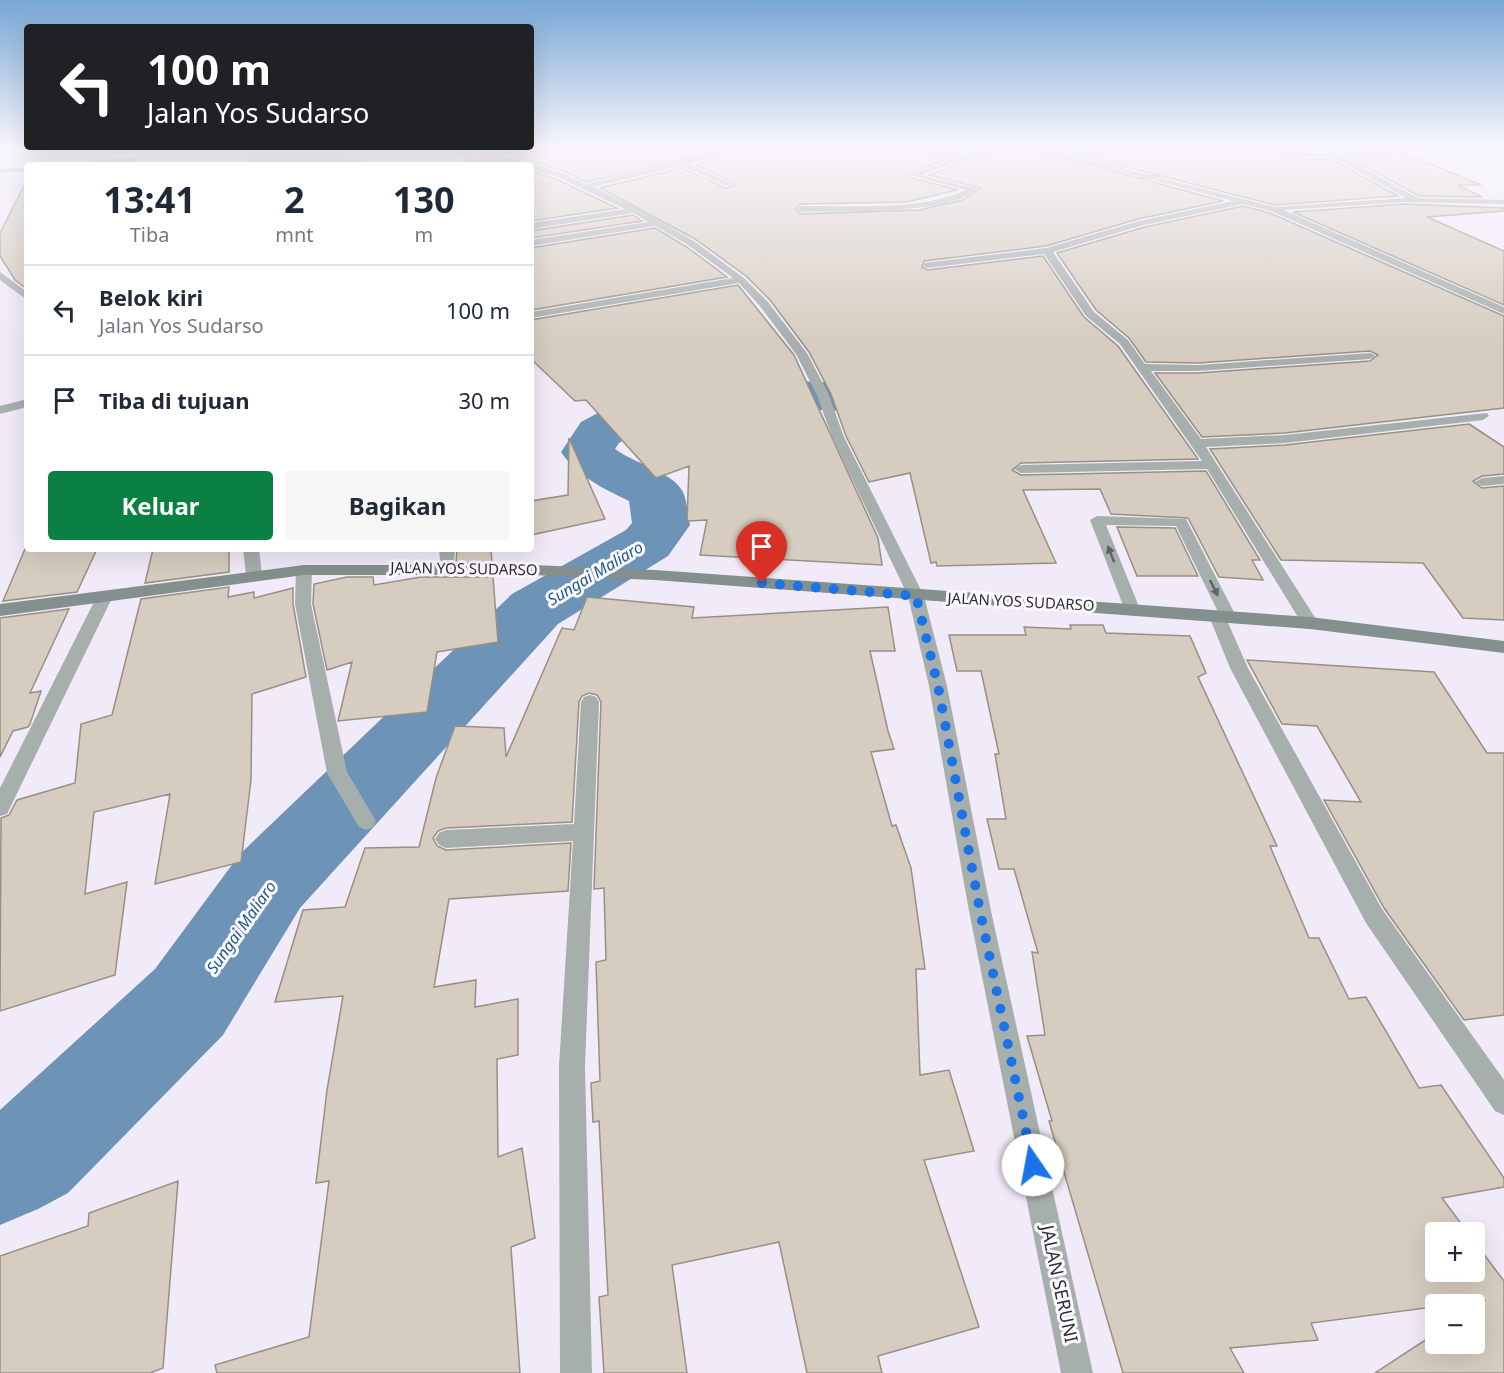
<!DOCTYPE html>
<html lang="id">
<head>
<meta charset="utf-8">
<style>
  :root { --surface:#fff; --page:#f6f6f7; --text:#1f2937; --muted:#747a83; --line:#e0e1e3; --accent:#0b8043 }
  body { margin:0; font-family:"Noto Sans",sans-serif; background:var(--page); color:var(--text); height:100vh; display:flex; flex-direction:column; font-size:22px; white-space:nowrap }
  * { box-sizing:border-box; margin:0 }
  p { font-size:20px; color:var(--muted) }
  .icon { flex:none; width:33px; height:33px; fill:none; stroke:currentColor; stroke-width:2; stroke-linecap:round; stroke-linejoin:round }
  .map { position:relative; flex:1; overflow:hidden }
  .panel { position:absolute; left:24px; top:162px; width:510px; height:390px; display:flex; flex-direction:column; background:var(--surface); border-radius:6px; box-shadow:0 6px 24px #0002 }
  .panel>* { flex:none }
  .top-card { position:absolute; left:24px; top:24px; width:510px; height:126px; border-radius:6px; box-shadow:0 6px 24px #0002; background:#202124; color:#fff; overflow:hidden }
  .fabs { position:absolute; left:1425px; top:1222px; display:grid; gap:12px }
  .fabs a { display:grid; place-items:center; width:60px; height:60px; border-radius:6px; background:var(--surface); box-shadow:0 6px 24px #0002; font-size:30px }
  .pin { position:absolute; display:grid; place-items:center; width:51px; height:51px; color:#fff; margin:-62px -26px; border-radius:50% 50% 50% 0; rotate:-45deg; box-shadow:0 0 6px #0007 }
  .pin .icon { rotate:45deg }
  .me { position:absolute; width:66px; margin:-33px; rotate:348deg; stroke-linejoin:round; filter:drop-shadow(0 0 4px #0008) }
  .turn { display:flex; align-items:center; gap:21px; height:126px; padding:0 24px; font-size:27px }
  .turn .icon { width:78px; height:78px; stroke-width:2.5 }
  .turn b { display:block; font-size:42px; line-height:51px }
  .eta { display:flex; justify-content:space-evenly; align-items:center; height:102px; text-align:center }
  .eta b { font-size:36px; font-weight:700; line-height:42px }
  .cta { display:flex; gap:12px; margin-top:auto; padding:12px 24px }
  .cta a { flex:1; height:69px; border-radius:6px; background:var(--accent); color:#fff; font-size:24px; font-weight:700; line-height:69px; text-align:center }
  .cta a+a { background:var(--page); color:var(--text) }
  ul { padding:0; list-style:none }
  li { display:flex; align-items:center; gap:18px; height:90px; padding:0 24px; border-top:2px solid var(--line) }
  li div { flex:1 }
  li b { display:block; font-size:22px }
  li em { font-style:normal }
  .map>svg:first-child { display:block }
</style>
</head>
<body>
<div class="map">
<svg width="1504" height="1373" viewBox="0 0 1504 1373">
  <rect width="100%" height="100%" fill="#f1eaf9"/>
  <path fill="#b4caae" d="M 329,148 L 372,164 L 425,161 L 434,165 L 251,165 L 249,157 L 299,149 Z"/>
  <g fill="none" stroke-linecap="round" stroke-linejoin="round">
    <path fill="#6d93b7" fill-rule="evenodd" d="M 1176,171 L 1178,174 L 1125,182 L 1122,180 Z"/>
    <path fill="#6d93b7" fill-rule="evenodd" d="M 915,375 L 932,379 L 939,389 L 932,399 L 867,412 L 728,406 L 643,427 L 619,443 L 615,449 C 633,463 673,472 683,492 C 687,501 688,515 690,525 L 668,556 L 558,624 L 300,908 L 223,1035 L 68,1193 L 38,1209 L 0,1225 L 0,1110 L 155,969 L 240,854 L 512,594 L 626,530 L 632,523 L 629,501 C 603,488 578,477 561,452 L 581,422 L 609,407 L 728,378 L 867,384 Z"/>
  </g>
  <path fill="#d6cdc0" stroke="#989083" stroke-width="1.5" d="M 449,148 L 479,148 L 491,158 L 511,165 L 474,165 Z
    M 535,148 L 918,148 L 946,157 L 968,148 L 976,148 L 907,174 L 908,177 L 958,190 L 906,202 L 801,204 L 795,209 L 801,214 L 919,210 L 963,200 L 980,188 L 929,175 L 996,148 L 1027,148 L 1223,201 L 1138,219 L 1046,246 L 924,261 L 922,267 L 927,270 L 1043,256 L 1084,317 L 1118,346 L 1198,459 L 1021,463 L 1012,470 L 1021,475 L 1206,471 L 1260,560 L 1252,560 L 1263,580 L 1219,577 L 1188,518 L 1111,514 L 1100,489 L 1023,490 L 1056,563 L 937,566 L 936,562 L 931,563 L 910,473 L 869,482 L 846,436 L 831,394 L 809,352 L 770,300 L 746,276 L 695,239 L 600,188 L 682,168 L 725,188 L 734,186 L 734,182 L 696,165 L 718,159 L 715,153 L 586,182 L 564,171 L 513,156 Z
    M 1052,148 L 1271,148 L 1302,159 L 1333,160 L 1398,196 L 1275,205 Z
    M 1399,151 L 1481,185 L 1458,185 L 1482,197 L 1419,196 L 1350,158 Z
    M 531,171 L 556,179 L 617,208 L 531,221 Z
    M 27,180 L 27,289 L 15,280 L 0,256 L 0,233 Z
    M 1405,204 L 1504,208 L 1504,211 L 1427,217 L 1504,251 L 1504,305 L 1293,212 Z
    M 1243,206 L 1270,213 L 1504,316 L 1504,408 L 1285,433 L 1202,437 L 1155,373 L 1198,373 L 1370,361 L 1378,355 L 1370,351 L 1198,363 L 1146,362 L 1129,338 L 1096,310 L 1057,253 L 1145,227 Z
    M 633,215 L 642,221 L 531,238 L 531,231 Z
    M 655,228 L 687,247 L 727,277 L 531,310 L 531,248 Z
    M 738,285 L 794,355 L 878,538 L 882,565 L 700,555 L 707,520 L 687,521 L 689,466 L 656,478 L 586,400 L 575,401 L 531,359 L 531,320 Z
    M 1469,424 L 1504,447 L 1504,474 L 1482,476 L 1473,481 L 1482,488 L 1504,486 L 1504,620 L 1463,618 L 1423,563 L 1281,560 L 1210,449 L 1285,445 Z
    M 569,438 L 605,519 L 531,535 L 531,501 L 568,495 Z
    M 1117,527 L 1175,528 L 1198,576 L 1137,576 Z
    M 25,549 L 97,549 L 77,592 L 3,601 Z
    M 153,549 L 229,549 L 229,572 L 145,583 Z
    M 457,549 L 491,549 L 492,563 L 456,563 Z
    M 347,577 L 373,577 L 374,585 L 421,577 L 493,577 L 498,642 L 437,652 L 427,712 L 338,721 L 352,662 L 327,670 L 313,604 L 314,584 Z
    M 229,587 L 228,597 L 254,592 L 254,598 L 293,588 L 293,604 L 306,677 L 252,694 L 251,780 L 241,862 L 155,884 L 170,794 L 94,812 L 85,894 L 127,882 L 115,975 L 0,1011 L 1,818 L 9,815 L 17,800 L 75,783 L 81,724 L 112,715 L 141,599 Z
    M 587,597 L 694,607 L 692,618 L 888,607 L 895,651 L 870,651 L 888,731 L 894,749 L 871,752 L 892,826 L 896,825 L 911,868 L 925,969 L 916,969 L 920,1075 L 949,1070 L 974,1151 L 924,1160 L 979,1327 L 878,1356 L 882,1373 L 807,1373 L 779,1242 L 672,1265 L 687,1373 L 604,1373 L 599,1297 L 608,1295 L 599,1121 L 593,1122 L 591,1083 L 600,1081 L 596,962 L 606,960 L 604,888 L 594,889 L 601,702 L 597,695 L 589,693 L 582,696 L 579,702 L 572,822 L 446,828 L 438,831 L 433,838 L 437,846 L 446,850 L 571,843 L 568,891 L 449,899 L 434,987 L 476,980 L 475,1007 L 518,999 L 518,1055 L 497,1059 L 498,1157 L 522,1148 L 535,1238 L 511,1247 L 520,1373 L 217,1373 L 215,1365 L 309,1337 L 329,1181 L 316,1183 L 327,1090 L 343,996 L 275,1002 L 303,910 L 345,907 L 365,848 L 419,847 L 436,778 L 455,726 L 504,728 L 506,757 L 562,628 L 574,630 Z
    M 69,609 L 30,693 L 41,691 L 30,724 L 28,727 L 13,731 L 0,757 L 0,618 Z
    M 1070,625 L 1103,625 L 1106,633 L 1190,636 L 1206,673 L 1198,677 L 1277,846 L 1270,846 L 1309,938 L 1319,938 L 1349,999 L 1366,997 L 1419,1088 L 1441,1085 L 1504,1178 L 1504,1187 L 1442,1198 L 1468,1233 L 1436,1233 L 1436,1272 L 1474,1272 L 1474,1241 L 1504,1281 L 1504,1373 L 1375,1373 L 1436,1333 L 1436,1344 L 1474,1344 L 1474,1308 L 1486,1300 L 1311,1323 L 1318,1340 L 1230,1348 L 1244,1373 L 1123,1373 L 1049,1121 L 1052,1121 L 1027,1036 L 1045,1035 L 1032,952 L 1038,953 L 1014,869 L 999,869 L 987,819 L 1006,819 L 995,754 L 999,754 L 981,671 L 957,671 L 949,635 L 1026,635 L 1024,627 L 1071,629 Z
    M 1247,660 L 1434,672 L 1487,753 L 1504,753 L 1504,1015 L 1464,1020 L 1384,908 L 1324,800 L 1361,802 L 1317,726 L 1282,724 Z
    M 178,1181 L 163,1368 L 150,1373 L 0,1373 L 0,1256 L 88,1226 L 89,1213 Z"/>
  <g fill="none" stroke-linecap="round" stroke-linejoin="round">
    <path fill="#a7afad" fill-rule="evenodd" d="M 920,148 L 947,151 L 966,148 L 947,155 Z
      M 1097,516 L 1186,519 L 1236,616 L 1234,620 L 1222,620 L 1176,526 L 1106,525 L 1140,609 L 1132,614 L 1126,613 L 1090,520 Z"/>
    <path fill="#a7afad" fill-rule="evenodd" d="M 294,148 L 313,148 L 252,159 L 248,157 Z
      M 330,148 L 342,148 L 339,150 Z
      M 481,148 L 489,148 L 498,154 L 520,148 L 533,148 L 505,156 L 563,173 L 586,184 L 713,154 L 716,158 L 689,164 L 733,184 L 726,186 L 682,166 L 593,187 L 637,208 L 694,241 L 744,278 L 768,302 L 807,353 L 829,395 L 844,437 L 924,596 L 947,686 L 991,911 L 1093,1373 L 1061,1373 L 969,911 L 929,686 L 908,596 L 832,437 L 817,395 L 796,354 L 760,306 L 739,283 L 531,318 L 531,312 L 733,278 L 688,245 L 655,226 L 531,246 L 531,240 L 648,222 L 633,213 L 531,229 L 531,223 L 625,209 L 557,177 L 531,169 L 531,165 C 513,165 495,160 481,148 Z
      M 983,148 L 994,148 L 921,175 L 978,189 C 945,216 844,210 801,212 L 797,209 L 801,206 C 854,205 917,212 966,190 L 909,175 Z
      M 1029,148 L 1042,148 L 1275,207 L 1406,198 L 1334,158 L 1303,157 L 1273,148 L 1319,154 L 1402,148 L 1343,157 L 1418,198 L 1504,200 L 1504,204 L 1405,202 L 1284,210 L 1504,307 L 1504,314 L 1271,211 L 1243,204 L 1144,225 L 1053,252 L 1094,312 L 1128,340 L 1145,364 L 1198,365 L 1370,353 L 1376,356 L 1370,359 L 1198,371 L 1151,371 L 1201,439 L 1285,435 L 1487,413 L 1489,416 L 1483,420 L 1285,443 L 1206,447 L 1316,619 L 1318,623 L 1316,627 L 1304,627 L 1207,469 L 1021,473 L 1014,469 L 1021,465 L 1202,461 L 1120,344 L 1086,316 L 1044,254 L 927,268 L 924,267 L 924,263 L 1046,248 L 1139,221 L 1233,201 Z
      M 137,157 L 134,161 L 60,165 L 64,163 Z
      M 27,167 L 27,171 L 0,173 L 0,169 Z
      M 0,272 L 27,292 L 27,300 L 0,280 Z
      M 27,399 L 27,407 L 0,414 L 0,406 Z
      M 1504,476 L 1504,484 L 1482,486 L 1475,482 L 1482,478 Z
      M 243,549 L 259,549 L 262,575 L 260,579 L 254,580 L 246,575 Z
      M 439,549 L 455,549 L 453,572 L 441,572 Z
      M 304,565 L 312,570 L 311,604 L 347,772 L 376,821 L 373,827 L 366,830 L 359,827 L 327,773 L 295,604 L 296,570 Z
      M 105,591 L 113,596 L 7,814 L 0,816 L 0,788 L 97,596 Z
      M 1217,610 L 1225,616 L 1248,668 L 1382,909 L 1504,1080 L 1504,1115 L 1495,1111 L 1366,923 L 1230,668 L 1209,616 Z
      M 590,695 L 596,697 L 599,702 L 585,1066 L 592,1373 L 560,1373 L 559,1066 L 573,841 L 446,848 L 439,845 L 435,839 L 439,833 L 446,830 L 574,824 L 581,702 L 584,697 Z"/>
    <path fill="#84908d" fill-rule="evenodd" d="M 304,565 L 532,565 L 655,570 L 1310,617 L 1504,641 L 1504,653 L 1310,629 L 655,580 L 532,575 L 304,575 L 0,616 L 0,604 Z"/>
  </g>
  <defs><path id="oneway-solid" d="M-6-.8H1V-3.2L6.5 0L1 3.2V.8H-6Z" transform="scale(1.5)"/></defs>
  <g fill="#606164">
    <use href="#oneway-solid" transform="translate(1111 554) rotate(-111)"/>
    <use href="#oneway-solid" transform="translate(1214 588) rotate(63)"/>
  </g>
  <linearGradient id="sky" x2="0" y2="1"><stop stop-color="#77a7d4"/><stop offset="0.43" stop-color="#f9f6fc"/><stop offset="1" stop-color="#f9f6fc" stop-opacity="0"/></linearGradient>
  <rect width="1504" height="341" fill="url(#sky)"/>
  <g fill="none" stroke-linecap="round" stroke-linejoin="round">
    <path stroke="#1a73e8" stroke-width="10" stroke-dasharray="0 18" d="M 762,583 L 916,596 L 938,686 L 980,911 L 1033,1165"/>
  </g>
  <g text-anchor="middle" stroke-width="6" stroke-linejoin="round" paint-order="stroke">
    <g font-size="15" fill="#302d33" stroke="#fcf9ff">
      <text transform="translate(464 569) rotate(1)" y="5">JALAN YOS SUDARSO</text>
      <text transform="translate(1021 602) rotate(3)" y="5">JALAN YOS SUDARSO</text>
    </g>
    <g font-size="16" font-style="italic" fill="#215a8a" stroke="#fcf9ff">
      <text transform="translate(595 573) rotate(-31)" y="6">Sungai Maliaro</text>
      <text transform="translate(241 927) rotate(-55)" y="6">Sungai Maliaro</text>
    </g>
    <g font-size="18" fill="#302d33" stroke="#fcf9ff">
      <text transform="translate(1059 1284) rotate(78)" y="6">JALAN SERUNI</text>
    </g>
  </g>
</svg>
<div class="fabs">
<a>+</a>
<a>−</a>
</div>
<div class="pin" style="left:762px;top:583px;background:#d93025"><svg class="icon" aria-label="arrive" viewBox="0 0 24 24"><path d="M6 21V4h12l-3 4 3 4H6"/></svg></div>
<svg class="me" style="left:1033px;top:1165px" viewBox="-20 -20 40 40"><circle r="19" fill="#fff"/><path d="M0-13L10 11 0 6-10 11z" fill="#1a73e8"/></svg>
<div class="top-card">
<div class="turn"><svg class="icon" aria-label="left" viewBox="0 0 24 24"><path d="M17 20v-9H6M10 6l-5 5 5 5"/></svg><div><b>100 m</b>Jalan Yos Sudarso</div></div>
</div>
<section class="panel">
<div class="eta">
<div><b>13:41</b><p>Tiba</p></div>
<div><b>2</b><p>mnt</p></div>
<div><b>130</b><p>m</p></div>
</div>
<ul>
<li><svg class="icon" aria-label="left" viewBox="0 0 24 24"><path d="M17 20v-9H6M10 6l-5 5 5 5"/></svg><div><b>Belok kiri</b><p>Jalan Yos Sudarso</p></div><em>100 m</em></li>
<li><svg class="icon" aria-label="arrive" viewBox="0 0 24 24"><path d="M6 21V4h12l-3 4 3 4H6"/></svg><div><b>Tiba di tujuan</b></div><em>30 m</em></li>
</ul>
<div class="cta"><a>Keluar</a><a>Bagikan</a></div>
</section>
</div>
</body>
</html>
